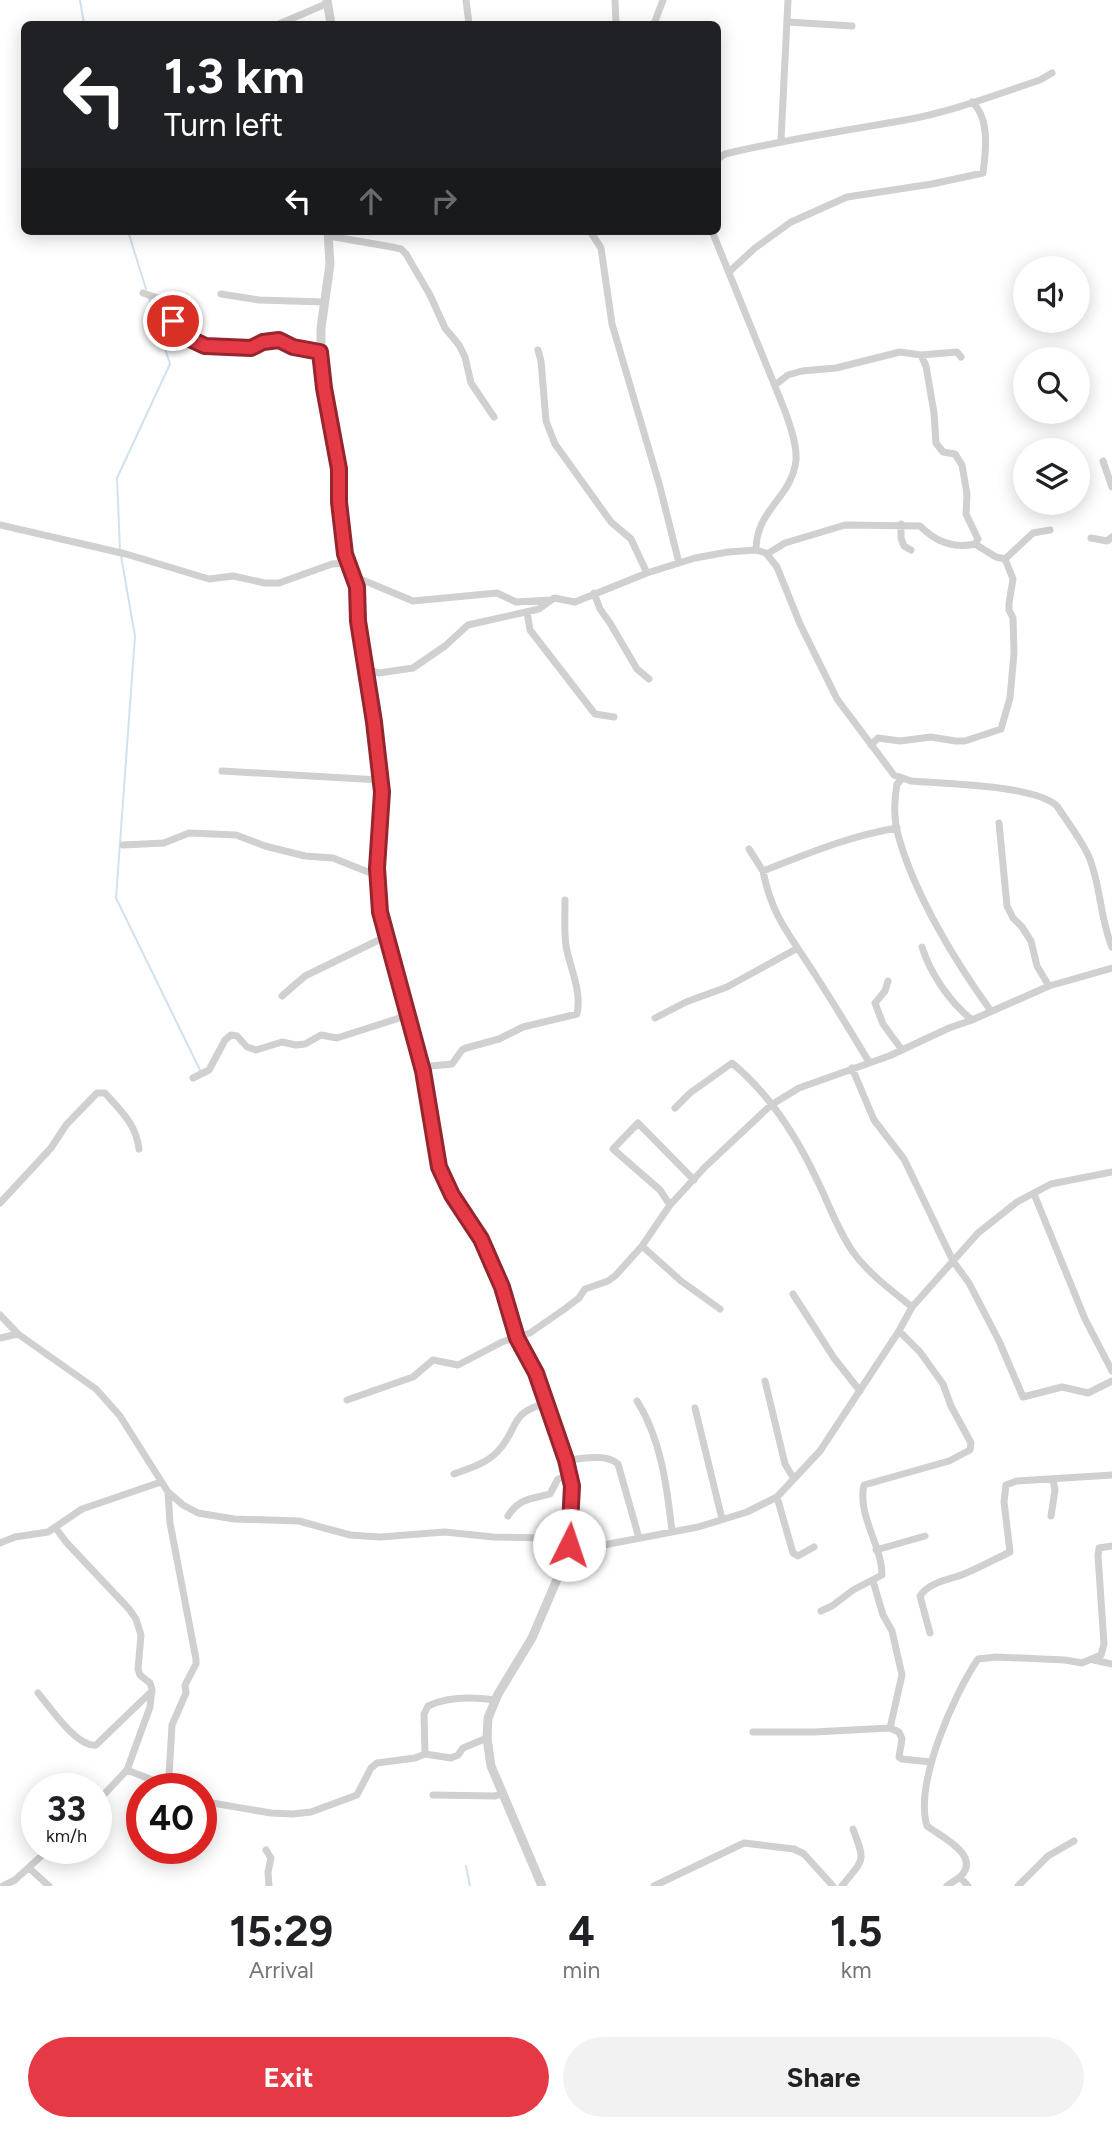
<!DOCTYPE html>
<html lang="en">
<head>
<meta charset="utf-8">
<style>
  :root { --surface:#fff; --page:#f2f2f2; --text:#202124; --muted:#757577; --accent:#e63946 }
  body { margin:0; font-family:Figtree,sans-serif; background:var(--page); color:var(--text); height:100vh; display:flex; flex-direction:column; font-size:26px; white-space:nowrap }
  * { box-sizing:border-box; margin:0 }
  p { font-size:23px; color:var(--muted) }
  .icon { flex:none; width:38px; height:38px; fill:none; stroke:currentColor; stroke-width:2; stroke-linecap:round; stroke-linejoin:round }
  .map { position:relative; height:1886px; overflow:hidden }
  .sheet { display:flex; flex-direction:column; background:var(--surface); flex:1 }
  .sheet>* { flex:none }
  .hud { position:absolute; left:21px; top:21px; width:700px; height:214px; border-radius:10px; box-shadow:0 4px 18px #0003; background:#202124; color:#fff; overflow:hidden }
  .fabs { position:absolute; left:1013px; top:256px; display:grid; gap:14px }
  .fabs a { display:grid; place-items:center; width:77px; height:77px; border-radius:50%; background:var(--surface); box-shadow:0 4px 18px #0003; font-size:35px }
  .speed { position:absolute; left:21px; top:1773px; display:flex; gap:14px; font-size:35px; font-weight:700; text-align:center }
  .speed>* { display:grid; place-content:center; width:91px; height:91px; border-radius:50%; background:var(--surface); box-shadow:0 4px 18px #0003; line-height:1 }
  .speed small { font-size:18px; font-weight:400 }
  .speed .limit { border:10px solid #d22; background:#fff; color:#111 }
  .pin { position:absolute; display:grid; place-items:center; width:60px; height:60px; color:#fff; margin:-30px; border:4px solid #fff; border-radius:50%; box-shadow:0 2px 7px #0007 }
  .me { position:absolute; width:77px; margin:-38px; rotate:4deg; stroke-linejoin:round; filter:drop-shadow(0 0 5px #0008) }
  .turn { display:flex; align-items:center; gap:24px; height:147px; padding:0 28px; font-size:32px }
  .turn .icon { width:91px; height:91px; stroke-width:2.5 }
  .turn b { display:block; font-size:49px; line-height:60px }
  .lanes { display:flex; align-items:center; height:66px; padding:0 28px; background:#0003; justify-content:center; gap:35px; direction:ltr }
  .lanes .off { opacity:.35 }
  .eta { display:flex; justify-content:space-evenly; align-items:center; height:119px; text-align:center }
  .eta b { font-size:42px; font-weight:700; line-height:49px }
  .cta { display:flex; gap:14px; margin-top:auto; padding:14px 28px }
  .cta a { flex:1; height:80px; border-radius:42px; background:var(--accent); color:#fff; font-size:28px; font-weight:700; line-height:80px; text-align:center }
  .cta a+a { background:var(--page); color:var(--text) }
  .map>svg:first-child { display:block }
</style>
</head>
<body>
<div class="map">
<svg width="1112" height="1886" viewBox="0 0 1112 1886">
  <rect width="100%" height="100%" fill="#fff"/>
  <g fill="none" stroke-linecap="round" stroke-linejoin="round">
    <path stroke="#cfe2ee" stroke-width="2" d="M 80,0 L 84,24
      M 128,231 L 146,289
      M 120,551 L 117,478 L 170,364 L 149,298
      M 121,556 L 135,636 L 116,898 L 200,1070
      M 466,1866 L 470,1886"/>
    <path stroke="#d0d0d0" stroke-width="7" d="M 466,0 L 469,24
      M 615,0 L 616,24
      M 788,22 L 852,26
      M 279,24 L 328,3
      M 654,24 L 663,0
      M 781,140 L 788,0
      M 718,159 L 725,154 C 783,140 842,131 900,121 C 948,113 995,95 1040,80 L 1052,73
      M 590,231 L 601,248 L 612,324 L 660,487 L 679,563
      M 712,231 L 785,411 C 790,426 797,444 796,460 C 792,498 756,509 756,550
      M 329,236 L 392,247 L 401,249 L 406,254 L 430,295 L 445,328 L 459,345 L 465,357 L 471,383 L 494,417
      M 729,272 L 755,248 L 791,222 L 847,197 L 932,184 L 983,173 C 986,151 990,118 972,102
      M 143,293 L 158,298 L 186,337 L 205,346 L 251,348 L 263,342 L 279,340 L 293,347 L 312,352 L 320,352
      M 221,294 L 259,300 L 325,302
      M 538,350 L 541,361 L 546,421 L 555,444 L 611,522 L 631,539 L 647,573
      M 921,355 L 926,366 L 934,413 L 936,443 L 943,452 L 955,454 L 962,465 L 967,494 L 966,514 L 978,539 L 975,544 L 996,557 L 1005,559 L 1033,533 L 1050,530
      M 775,385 L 788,375 L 802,371 L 836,368 L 900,352 L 921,355 L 957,352 L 961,357
      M 1103,461 L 1112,487
      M 901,524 L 901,538 L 904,546 L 911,550
      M 0,525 L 126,554 L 209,579 L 233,576 L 265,583 L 279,583 L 332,564 L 347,563
      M 1091,538 L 1107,541 L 1112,537
      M 767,554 L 785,543 L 845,525 L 920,526 C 936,542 954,549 975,544
      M 353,576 L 413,601 L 497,593 L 516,602 L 551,600
      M 594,593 L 600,609 L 610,623 L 637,669 L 649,679
      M 527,612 L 530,630 L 595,714 L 614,717
      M 365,668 L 379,673 L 413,668 L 445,646 L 468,625 L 539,609 L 554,598 L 575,602 L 647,573 L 695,558 L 728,552 L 756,550 L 766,553 L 777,567 L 800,624 L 837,699 L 894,775 L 911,781 C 945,784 1035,785 1057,806 C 1068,823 1081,839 1089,857 C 1101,886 1100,919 1112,947
      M 871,745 L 878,738 L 900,741 L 931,737 L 955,741 L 965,741 L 1001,729 L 1010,698 L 1014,653 L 1013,618 L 1009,610 L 1009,603 L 1013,579 L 1005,559
      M 222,771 L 380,780
      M 902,779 L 897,784 C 894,801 894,822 899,838 C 915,895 956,963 991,1011
      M 999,823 L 1007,906 L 1013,918 L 1022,927 L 1031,941 L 1037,966 L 1049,986
      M 123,845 L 164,843 L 189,833 L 236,835 L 265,846 L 305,856 L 333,858 L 378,876
      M 749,849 L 763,871 C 807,854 849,836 897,828
      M 763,871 C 772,917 790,935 814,973 C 833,1002 851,1032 869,1062
      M 922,947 C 931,975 950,1002 972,1020
      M 888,981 L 885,991 L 875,1003 L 883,1024 L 902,1050
      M 282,996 L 305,976 L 387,936
      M 655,1018 L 686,1002 L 727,987 L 796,949
      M 852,1068 L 874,1120 L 904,1159 L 953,1261 L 969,1283 L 999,1341 L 1023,1397 L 1062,1387 L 1088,1393 L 1112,1381
      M 423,1071 L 431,1066 L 452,1064 L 462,1050 L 466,1048 L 499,1039 L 523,1027 L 577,1014 C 582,991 570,968 566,946 C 564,931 565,916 565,900
      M 193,1078 L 209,1070 L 225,1040 L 231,1035 L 237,1036 L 247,1047 L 256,1050 L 282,1042 L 296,1045 L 305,1044 L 321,1035 L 337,1038 L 409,1015
      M 675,1108 L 690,1093 L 732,1063 C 768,1093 797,1137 817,1180 C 829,1204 837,1229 853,1252 C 869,1274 891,1290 912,1307
      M 1034,1194 L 1085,1319 L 1112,1371
      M 0,1203 L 51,1148 L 66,1125 L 97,1093 L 105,1093 C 121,1111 136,1124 139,1149
      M 670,1205 L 660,1190 L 613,1149 L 638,1123 L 694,1180
      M 642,1246 L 681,1281 L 720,1309
      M 793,1294 L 834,1358 L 860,1391
      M 0,1315 L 18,1334
      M 0,1338 L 18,1334 L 96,1389 L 120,1416 L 168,1492 L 183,1505 L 198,1513 L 234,1519 L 299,1521 L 350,1535 L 380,1537 L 445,1532 L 493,1537 L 544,1538 L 569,1545
      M 765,1381 L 785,1464 L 794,1479
      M 347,1400 L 413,1377 L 433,1360 L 458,1365 L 502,1342 L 530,1333 L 566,1308 L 579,1298 L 585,1289 L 608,1281 L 616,1275 L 642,1246 L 670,1205 L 705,1167 L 771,1105 L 799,1088 L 889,1056 L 949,1028 L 972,1020 L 1049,986 L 1112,968
      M 637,1401 C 661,1439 667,1487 672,1531
      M 695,1408 L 722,1519
      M 566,1460 C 582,1459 606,1453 618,1464 L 639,1538
      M 454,1474 C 470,1468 486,1464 498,1451 C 520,1427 508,1413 547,1403
      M 168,1492 L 170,1523 L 196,1659 L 196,1664 L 185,1685 L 186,1693 L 172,1725 L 169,1776 L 171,1787
      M 777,1497 L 793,1553 L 798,1556 L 814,1547
      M 508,1516 C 519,1498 532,1499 550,1494 L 558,1479 L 570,1475
      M 1051,1516 L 1055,1490 L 1053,1480
      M 55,1527 L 66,1542 L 129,1609 L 136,1619 L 141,1635 L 138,1669 L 140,1675 L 150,1683 L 152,1689 L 150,1707 L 127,1770
      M 0,1543 L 15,1537 L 48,1532 L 82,1509 L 161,1482
      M 876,1550 L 925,1536
      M 567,1552 L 698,1527 L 747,1512 L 777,1497 L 820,1451 L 899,1331 L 912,1307 L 978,1233 L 1017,1202 L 1051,1184 L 1112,1172
      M 873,1581 L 883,1615 L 892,1631 L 902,1675 L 890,1728
      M 821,1611 L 832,1606 L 853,1590 L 882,1575 C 882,1546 857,1515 864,1485 L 949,1461 L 970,1450 L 971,1443 L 951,1406 L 943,1384 L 920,1352 L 899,1331
      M 930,1633 L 920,1596 C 929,1582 949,1580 964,1574 C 979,1568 995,1559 1010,1552 L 1004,1502 L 1006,1485 L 1017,1481 L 1112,1475
      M 1094,1660 L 1112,1664
      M 38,1693 C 50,1707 77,1748 96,1745 L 152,1691
      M 753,1732 L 814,1732 L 890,1728 L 899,1732 L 902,1739 L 899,1757 L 902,1759 L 931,1762
      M 425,1754 L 424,1714 L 428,1706 C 449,1696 473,1697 495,1700
      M 433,1795 L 495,1796 L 503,1793
      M 201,1801 L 271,1813 L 293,1814 L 311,1812 L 357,1795 L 371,1768 L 377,1763 L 415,1758 L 425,1754 L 451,1758 L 458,1755 L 463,1748 L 487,1738
      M 96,1803 L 127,1770 L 170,1787
      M 266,1850 L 271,1858 L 268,1872 L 269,1886
      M 29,1868 L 49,1886
      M 960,1877 C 982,1856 942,1837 927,1826 C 914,1784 954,1694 978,1659 L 996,1657 L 1065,1660 L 1082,1663 L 1101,1655 L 1104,1644 L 1098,1556 L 1099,1548 L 1112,1546
      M 3,1886 L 15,1880 L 50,1848
      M 654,1886 L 744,1843 L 794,1849 L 804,1854 L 833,1886
      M 842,1886 C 864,1858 866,1863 853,1829
      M 947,1886 L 960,1877 L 968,1886
      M 1018,1886 L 1048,1856 L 1074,1841"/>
    <path stroke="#d0d0d0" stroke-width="9" d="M 327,0 L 331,24
      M 328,231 L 330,264 L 321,328 L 321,369 L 339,469 L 339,502 L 345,554 L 357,587 L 358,621 L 374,722 L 382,792 L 377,868 L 380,912 L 423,1071 L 439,1167 L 452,1195 L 481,1239 L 502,1287 L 517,1338 L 535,1372 L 547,1403 L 566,1460 L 572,1486 L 569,1546 L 564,1563 L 532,1638 L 498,1694 L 488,1718 L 487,1738 L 491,1766 L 542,1886"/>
  </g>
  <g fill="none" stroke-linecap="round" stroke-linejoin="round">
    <g stroke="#96252e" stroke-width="18">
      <path id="route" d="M 173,321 L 186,337 L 205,346 L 251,348 L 263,342 L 279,340 L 293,347 L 320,352 L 324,388 L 339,469 L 339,502 L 345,554 L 357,587 L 358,621 L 374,722 L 382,792 L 377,868 L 380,912 L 423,1071 L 439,1167 L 452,1195 L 481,1239 L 502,1287 L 517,1338 L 536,1373 L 566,1460 L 572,1486 L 569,1545"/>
    </g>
    <use href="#route" stroke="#e63946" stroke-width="12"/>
  </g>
</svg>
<div class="fabs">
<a><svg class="icon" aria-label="sound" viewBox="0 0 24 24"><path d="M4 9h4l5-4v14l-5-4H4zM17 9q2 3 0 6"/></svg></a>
<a><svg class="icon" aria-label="search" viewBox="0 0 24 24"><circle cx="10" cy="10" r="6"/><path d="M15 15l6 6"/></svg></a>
<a><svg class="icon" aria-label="layers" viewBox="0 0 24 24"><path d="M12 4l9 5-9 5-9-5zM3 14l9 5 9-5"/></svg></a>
</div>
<div class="speed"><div>33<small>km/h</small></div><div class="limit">40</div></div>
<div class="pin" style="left:173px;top:321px;background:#d93025"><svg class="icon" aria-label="arrive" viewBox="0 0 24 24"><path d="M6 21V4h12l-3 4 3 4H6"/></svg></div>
<svg class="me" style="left:569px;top:1545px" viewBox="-20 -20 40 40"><circle r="19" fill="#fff"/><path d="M0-13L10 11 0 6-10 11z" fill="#e63946"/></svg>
<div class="hud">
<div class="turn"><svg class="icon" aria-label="left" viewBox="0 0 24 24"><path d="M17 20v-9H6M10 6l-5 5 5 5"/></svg><div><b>1.3 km</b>Turn left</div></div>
<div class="lanes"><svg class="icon" aria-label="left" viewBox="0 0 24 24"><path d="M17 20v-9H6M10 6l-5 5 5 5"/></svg><svg class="icon off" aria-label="ahead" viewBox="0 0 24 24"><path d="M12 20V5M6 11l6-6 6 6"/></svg><svg class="icon off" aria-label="right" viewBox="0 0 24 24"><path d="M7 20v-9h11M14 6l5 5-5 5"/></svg></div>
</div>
</div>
<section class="sheet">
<div class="eta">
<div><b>15:29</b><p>Arrival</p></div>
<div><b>4</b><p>min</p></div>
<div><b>1.5</b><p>km</p></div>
</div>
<div class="cta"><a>Exit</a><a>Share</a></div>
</section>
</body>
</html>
